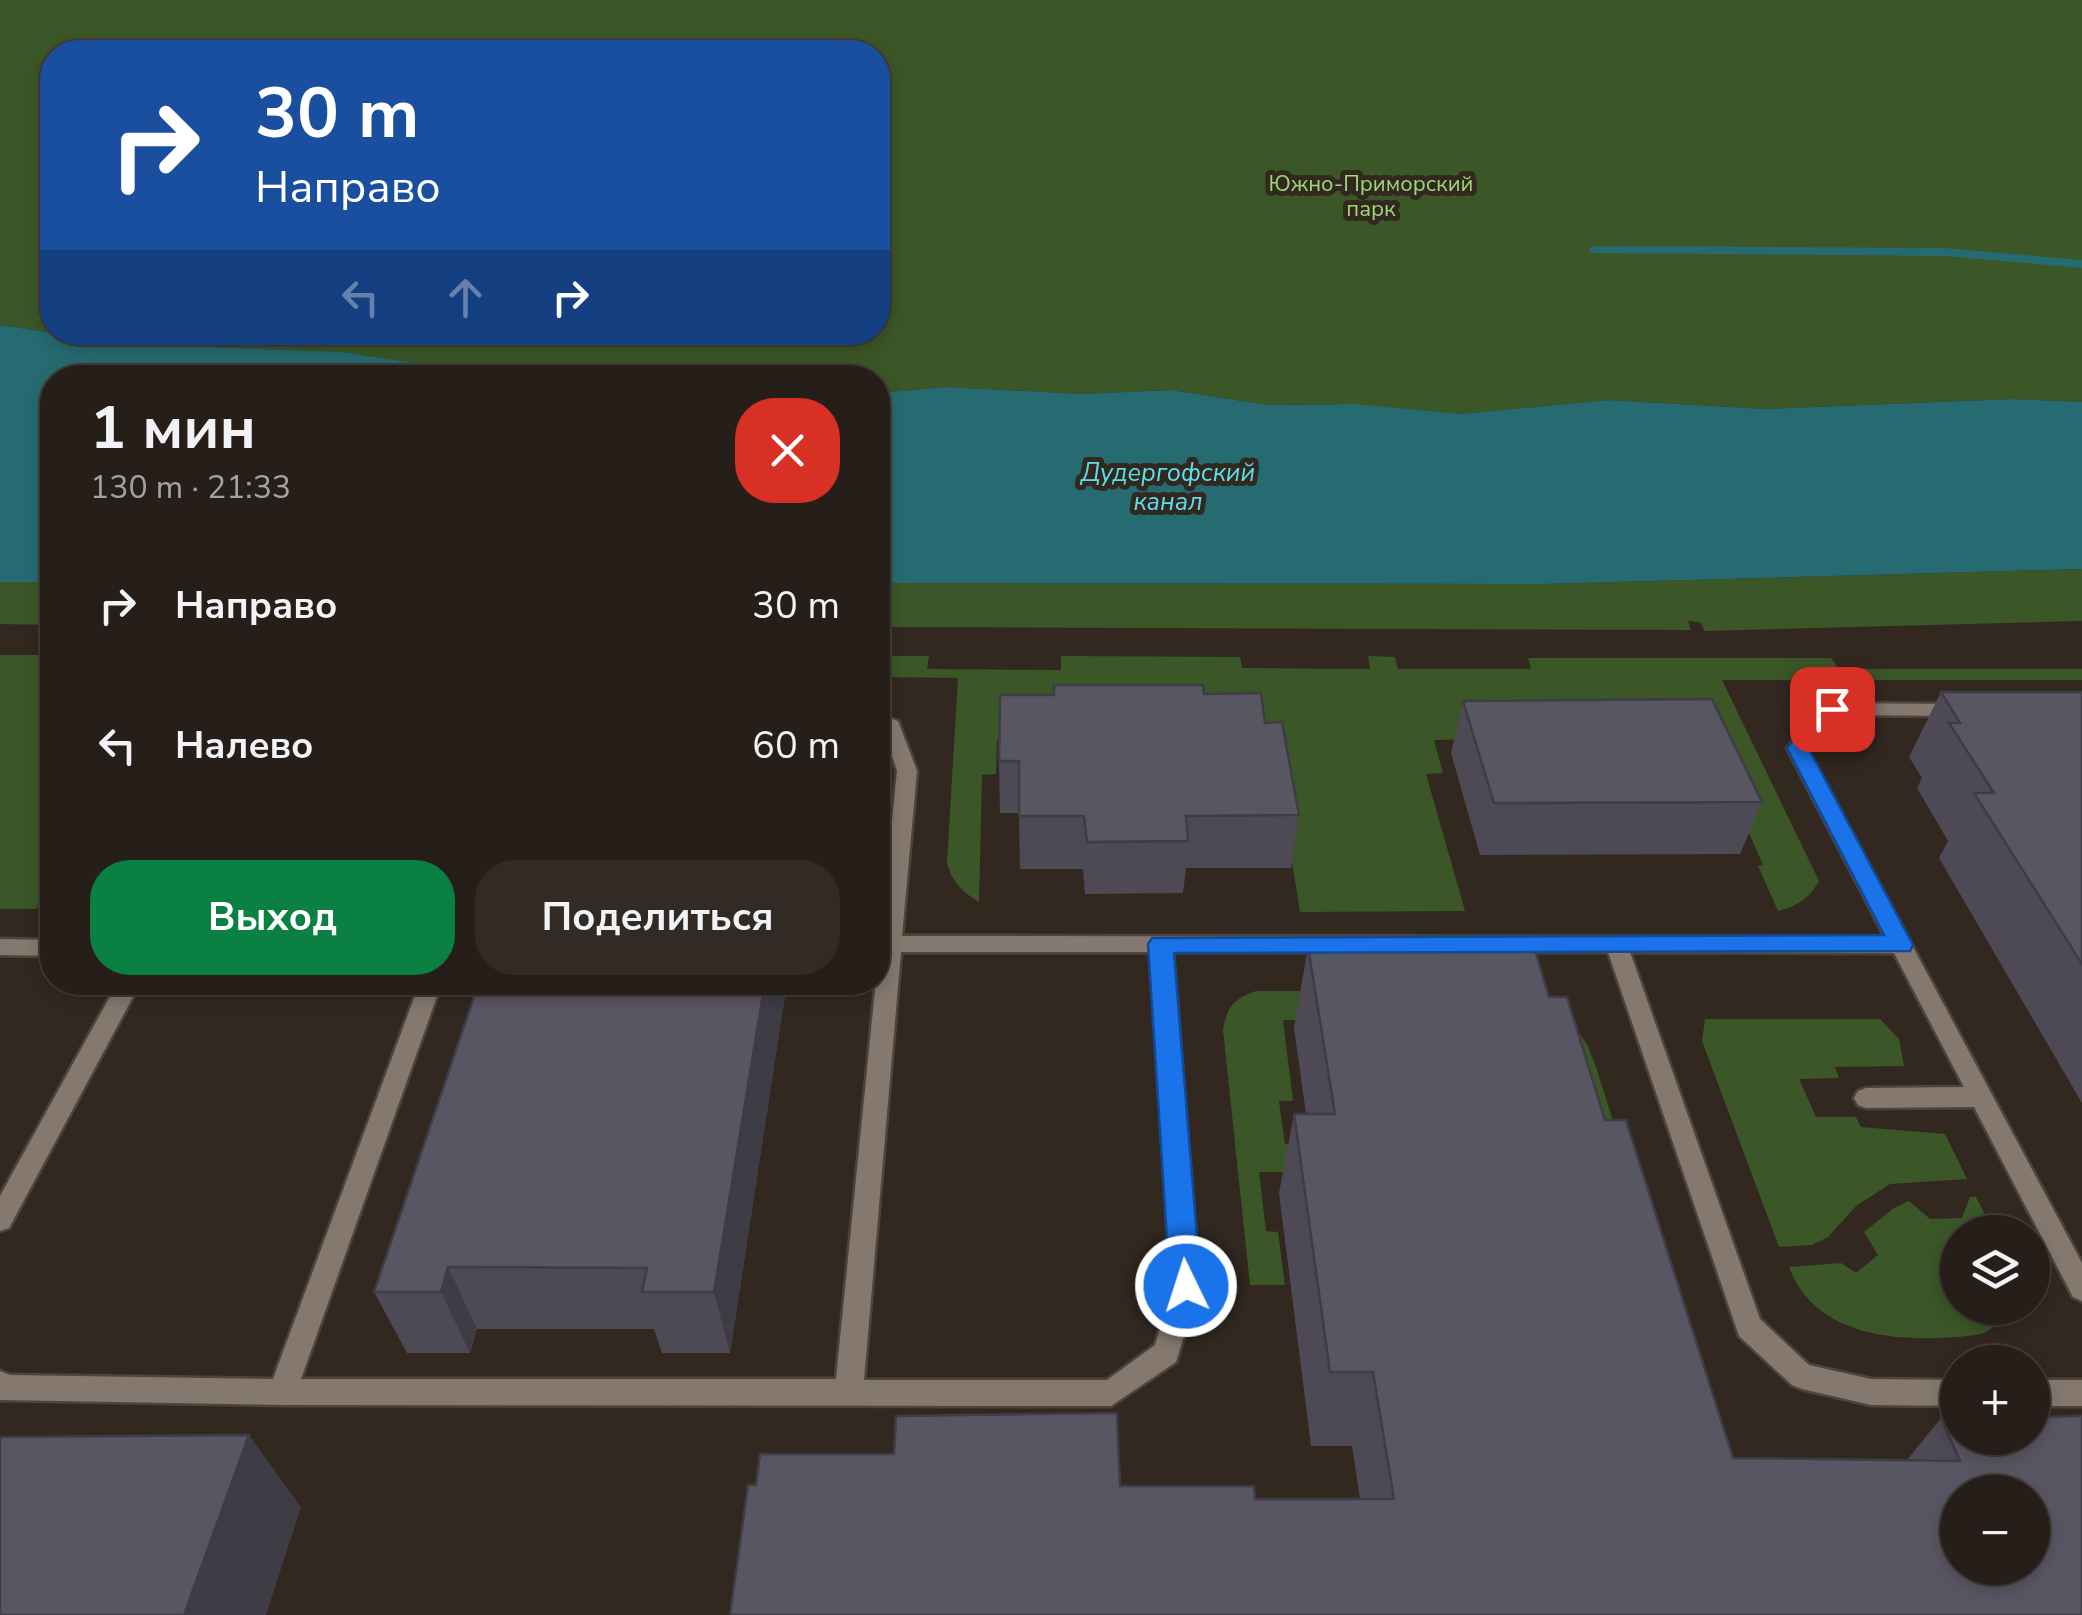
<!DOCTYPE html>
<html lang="ru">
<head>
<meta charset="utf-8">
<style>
  :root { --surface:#261e18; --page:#322b25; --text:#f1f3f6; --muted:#a4a2a2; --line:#423c37; --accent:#0b8043 }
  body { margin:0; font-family:"Nunito Sans",sans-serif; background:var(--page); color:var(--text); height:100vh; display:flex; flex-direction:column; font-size:38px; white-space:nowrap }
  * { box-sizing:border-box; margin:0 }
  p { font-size:32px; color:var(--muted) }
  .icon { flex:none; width:55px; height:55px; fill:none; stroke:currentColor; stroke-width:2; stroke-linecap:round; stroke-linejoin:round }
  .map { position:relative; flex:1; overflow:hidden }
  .drawer { position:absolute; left:40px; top:365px; width:850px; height:630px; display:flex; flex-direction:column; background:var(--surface); border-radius:40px; box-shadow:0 5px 15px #0003,0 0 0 2px var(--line) }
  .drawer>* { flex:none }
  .guide { position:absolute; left:40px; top:40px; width:850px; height:305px; border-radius:40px; box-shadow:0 5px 15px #0003,0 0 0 2px var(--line); background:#1a4fa0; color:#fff; overflow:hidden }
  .tools { position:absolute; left:1940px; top:1215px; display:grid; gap:20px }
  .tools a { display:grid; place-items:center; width:110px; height:110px; border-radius:50%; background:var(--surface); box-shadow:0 5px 15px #0003,0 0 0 2px var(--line); font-size:50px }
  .pin { position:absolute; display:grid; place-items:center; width:85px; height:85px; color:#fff; margin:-42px; border-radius:20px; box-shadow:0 5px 15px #0006 }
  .me { position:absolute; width:110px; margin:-55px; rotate:356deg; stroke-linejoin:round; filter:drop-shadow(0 0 8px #0008) }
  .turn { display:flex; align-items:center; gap:35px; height:210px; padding:0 50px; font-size:45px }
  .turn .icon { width:130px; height:130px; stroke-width:2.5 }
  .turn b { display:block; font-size:70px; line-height:85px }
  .lanes { display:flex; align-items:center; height:95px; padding:0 50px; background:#0003; justify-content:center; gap:50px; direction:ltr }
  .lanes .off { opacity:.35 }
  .round { display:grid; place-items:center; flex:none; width:105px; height:105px; border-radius:40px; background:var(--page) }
  .overview { display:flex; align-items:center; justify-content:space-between; height:170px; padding:0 50px }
  h1 { font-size:60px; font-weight:700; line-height:75px }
  .primary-button { display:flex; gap:20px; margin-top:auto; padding:20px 50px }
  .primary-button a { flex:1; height:115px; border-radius:40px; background:var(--accent); color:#fff; font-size:40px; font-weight:700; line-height:115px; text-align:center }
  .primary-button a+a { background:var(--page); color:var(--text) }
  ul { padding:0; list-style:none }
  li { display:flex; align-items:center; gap:30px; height:140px; padding:0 50px }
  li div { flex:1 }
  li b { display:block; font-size:38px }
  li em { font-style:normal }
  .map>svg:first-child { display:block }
</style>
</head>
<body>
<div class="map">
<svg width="2082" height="1615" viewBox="0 0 2082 1615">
  <rect width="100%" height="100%" fill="#322820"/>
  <path fill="#3b5627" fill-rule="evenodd" d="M 0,0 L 2082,0 L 2082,402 L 2013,399 L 1764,409 L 1610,400 L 1461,414 L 1334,404 L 1268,405 L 1172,390 L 1081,394 L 947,387 L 878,393 L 878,378 L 508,377 L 343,352 L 127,344 L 0,325 ZM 52,52 L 878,52 L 878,332 L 52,332 Z
    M 2082,569 L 2082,621 L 1705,631 L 1700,622 L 1688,621 L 1691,630 L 878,627 L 878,583 L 1543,584 Z
    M 0,582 L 52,582 L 52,625 L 0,624 Z
    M 0,655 L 52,655 L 52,881 L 36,909 L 0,909 Z
    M 878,656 L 929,656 L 927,669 L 1061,670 L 1061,656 L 1240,657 L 1242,668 L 1370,669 L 1368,656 L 1395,657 L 1398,669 L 1531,669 L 1528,658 L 1831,658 L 1839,669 L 2082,669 L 2082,680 L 1722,680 L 1819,881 C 1809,899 1797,906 1778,911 L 1758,866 L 1763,865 L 1721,770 L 1479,739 L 1434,740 L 1443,773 L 1426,774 L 1465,911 L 1300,912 L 1277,768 L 1044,740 L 997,740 L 996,774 L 982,775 L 979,902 C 962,892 952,882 947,863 L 958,678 L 878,677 Z
    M 1256,991 L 1501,991 L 1573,1024 L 1588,1046 L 1597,1070 L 1665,1286 L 1519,1020 L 1283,1020 L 1293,1101 L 1279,1101 L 1285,1144 L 1298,1145 L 1302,1172 L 1259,1172 L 1266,1231 L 1278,1232 L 1285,1285 L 1250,1285 L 1223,1030 C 1227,1006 1234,999 1256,991 Z
    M 1705,1019 L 1880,1019 L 1899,1039 L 1904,1066 L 1835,1067 L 1839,1078 L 1799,1079 L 1816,1117 L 1856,1117 L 1861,1127 L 1945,1134 L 1967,1179 L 1890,1184 L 1856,1206 L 1828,1237 L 1812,1245 L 1779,1247 L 1702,1041 Z
    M 1970,1197 L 1976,1197 L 1994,1232 L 1958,1232 L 1958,1308 L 2013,1308 C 2005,1315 1994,1329 1984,1333 C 1970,1337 1952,1337 1938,1338 C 1879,1340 1812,1329 1789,1267 L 1841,1263 L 1856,1273 L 1878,1255 L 1864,1232 L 1894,1208 L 1909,1201 L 1930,1219 L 1962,1218 Z"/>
  <path fill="#266b71" d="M 0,325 L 127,344 L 343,352 L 508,377 L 52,378 L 52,582 L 0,582 Z
    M 947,387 L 1081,394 L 1172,390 L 1268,405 L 1354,404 L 1461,414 L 1609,400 L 1764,409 L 2013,399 L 2082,402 L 2082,569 L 1543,584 L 878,583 L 878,393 Z"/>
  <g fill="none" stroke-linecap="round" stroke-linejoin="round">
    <path fill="#266b71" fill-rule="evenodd" d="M 1595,246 L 1944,248 L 2082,260 L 2082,268 L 1944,256 L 1590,253 L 1590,247 Z"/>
    <g stroke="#4c443d" stroke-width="5">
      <path id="service" d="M 1832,703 L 1956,704 L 1965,710 L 1956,716 L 1837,715 L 1807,749 L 2082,1263 L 2082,1301 L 2073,1297 L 1974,1107 L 1866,1108 L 1858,1105 L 1854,1098 L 1858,1091 L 1866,1088 L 1964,1087 L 1894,953 L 1630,952 L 1760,1319 L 1809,1365 L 1871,1379 L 1958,1380 L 1958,1406 L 1871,1405 L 1802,1389 L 1792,1385 L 1739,1336 L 1736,1327 L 1608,952 L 1173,952 L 1199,1286 L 1176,1362 L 1111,1406 L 282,1405 L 0,1400 L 0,1371 L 10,1375 L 273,1379 L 420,982 L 442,982 L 301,1379 L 836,1379 L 897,771 L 883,729 L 878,727 L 878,714 L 898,721 L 917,771 L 902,936 L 1885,937 L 1787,748 L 1825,705 ZM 901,952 L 1151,952 L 1173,1286 L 1155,1345 L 1107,1380 L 864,1380 Z
        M 0,939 L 52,940 L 52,956 L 0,955 Z
        M 118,982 L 141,982 L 9,1228 L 0,1231 L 0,1196 Z
        M 2032,1380 L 2082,1380 L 2082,1406 L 2032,1406 Z"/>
    </g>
    <use href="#service" fill="#85796f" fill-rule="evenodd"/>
  </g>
  <path fill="#4d4a55" d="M 1941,692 L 2082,692 L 2082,1103 L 1939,858 L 1948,841 L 1917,788 L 1922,778 L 1909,757 Z
    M 1204,694 L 1265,723 L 1299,815 L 1291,868 L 1186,868 L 1183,893 L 1085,894 L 1083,869 L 1020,869 L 1019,813 L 1000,813 L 999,761 Z
    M 1463,701 L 1762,802 L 1740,854 L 1480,855 L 1451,753 Z
    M 1308,947 L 1549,997 L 1605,1120 L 1733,1458 L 1907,1460 L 1941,1418 L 2082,1615 L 1120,1486 L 1255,1499 L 1360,1499 L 1352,1446 L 1311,1446 L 1279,1193 L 1294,1114 L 1306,1114 L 1294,1028 Z
    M 479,982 L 787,982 L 730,1353 L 662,1353 L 654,1329 L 477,1329 L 470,1353 L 407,1353 L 374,1292 Z"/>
  <path fill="#3e3c45" d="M 765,982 L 787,982 L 730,1353 L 714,1292 Z
    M 448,1267 L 477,1329 L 470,1353 L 441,1292 Z
    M 249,1435 L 301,1507 L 266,1615 L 184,1615 Z"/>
  <path fill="#595663" stroke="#3e3c45" stroke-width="2.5" fill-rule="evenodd" d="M 1054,685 L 1203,685 L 1204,694 L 1261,693 L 1265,723 L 1282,722 L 1299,815 L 1186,816 L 1188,841 L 1087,842 L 1084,816 L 1019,816 L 1019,761 L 999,761 L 1000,695 L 1054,695 Z
    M 1941,692 L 2082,692 L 2082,964 L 1974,793 L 1994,793 L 1949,723 L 1960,723 Z
    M 1712,699 L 1762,802 L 1494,803 L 1463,701 Z
    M 1308,947 L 1534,947 L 1549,997 L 1567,997 L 1605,1120 L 1626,1120 L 1733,1458 L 1960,1461 L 1941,1418 L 1958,1418 L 1958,1438 L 2032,1438 L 2032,1417 L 2082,1416 L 2082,1615 L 730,1615 L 748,1485 L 756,1485 L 760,1454 L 894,1454 L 896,1416 L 1117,1413 L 1120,1486 L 1254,1486 L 1255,1499 L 1394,1499 L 1373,1372 L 1330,1372 L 1294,1114 L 1335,1114 ZM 1958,1492 L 2032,1492 L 2032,1568 L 1958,1568 Z
    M 479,982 L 765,982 L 714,1292 L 642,1292 L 647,1268 L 448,1267 L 441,1292 L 374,1292 Z
    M 249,1435 L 184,1615 L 0,1615 L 0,1437 Z"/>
  <path fill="#1a73e8" stroke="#114b97" stroke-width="2.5" d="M 1832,702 L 1842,709 L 1809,749 L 1913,945 L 1910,951 L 1174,953 L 1201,1286 L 1196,1295 L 1186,1299 L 1175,1295 L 1170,1286 L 1148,944 L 1152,938 L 1884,935 L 1787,748 L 1824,704 Z"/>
  <g text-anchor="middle" stroke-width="10" stroke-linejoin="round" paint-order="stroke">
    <g font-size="22" fill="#9dd875" stroke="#322820">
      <text x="1371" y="191">Южно-Приморский<tspan x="1371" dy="25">парк</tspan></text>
    </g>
    <g font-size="25" font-style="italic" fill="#5bdfeb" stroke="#322820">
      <text x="1168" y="481">Дудергофский<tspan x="1168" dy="29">канал</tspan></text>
    </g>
  </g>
</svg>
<div class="tools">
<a><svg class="icon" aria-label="layers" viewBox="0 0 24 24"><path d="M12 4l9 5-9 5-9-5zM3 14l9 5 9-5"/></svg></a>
<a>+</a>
<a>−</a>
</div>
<div class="pin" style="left:1832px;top:709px;background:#d93025"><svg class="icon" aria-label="arrive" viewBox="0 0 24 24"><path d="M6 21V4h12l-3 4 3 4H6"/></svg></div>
<svg class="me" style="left:1186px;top:1286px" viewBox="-20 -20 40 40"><circle r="17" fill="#1a73e8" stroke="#fff" stroke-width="3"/><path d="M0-11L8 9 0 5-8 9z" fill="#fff"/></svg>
<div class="guide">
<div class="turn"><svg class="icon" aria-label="right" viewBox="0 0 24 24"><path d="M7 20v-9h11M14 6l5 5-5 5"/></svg><div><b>30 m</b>Направо</div></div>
<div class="lanes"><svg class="icon off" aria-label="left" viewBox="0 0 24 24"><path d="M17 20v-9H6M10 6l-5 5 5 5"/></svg><svg class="icon off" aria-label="ahead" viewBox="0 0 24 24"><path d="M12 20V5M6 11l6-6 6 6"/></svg><svg class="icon" aria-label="right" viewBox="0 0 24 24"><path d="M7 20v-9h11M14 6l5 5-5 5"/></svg></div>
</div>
<section class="drawer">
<div class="overview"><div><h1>1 мин</h1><p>130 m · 21:33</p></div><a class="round" style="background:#d93025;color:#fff"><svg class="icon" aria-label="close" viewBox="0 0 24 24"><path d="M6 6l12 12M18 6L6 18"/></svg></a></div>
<ul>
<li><svg class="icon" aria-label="right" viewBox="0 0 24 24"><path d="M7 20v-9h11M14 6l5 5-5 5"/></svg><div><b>Направо</b></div><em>30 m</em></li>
<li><svg class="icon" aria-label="left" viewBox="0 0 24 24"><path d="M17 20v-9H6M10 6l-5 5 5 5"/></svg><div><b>Налево</b></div><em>60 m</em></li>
</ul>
<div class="primary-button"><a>Выход</a><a>Поделиться</a></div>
</section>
</div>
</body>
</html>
